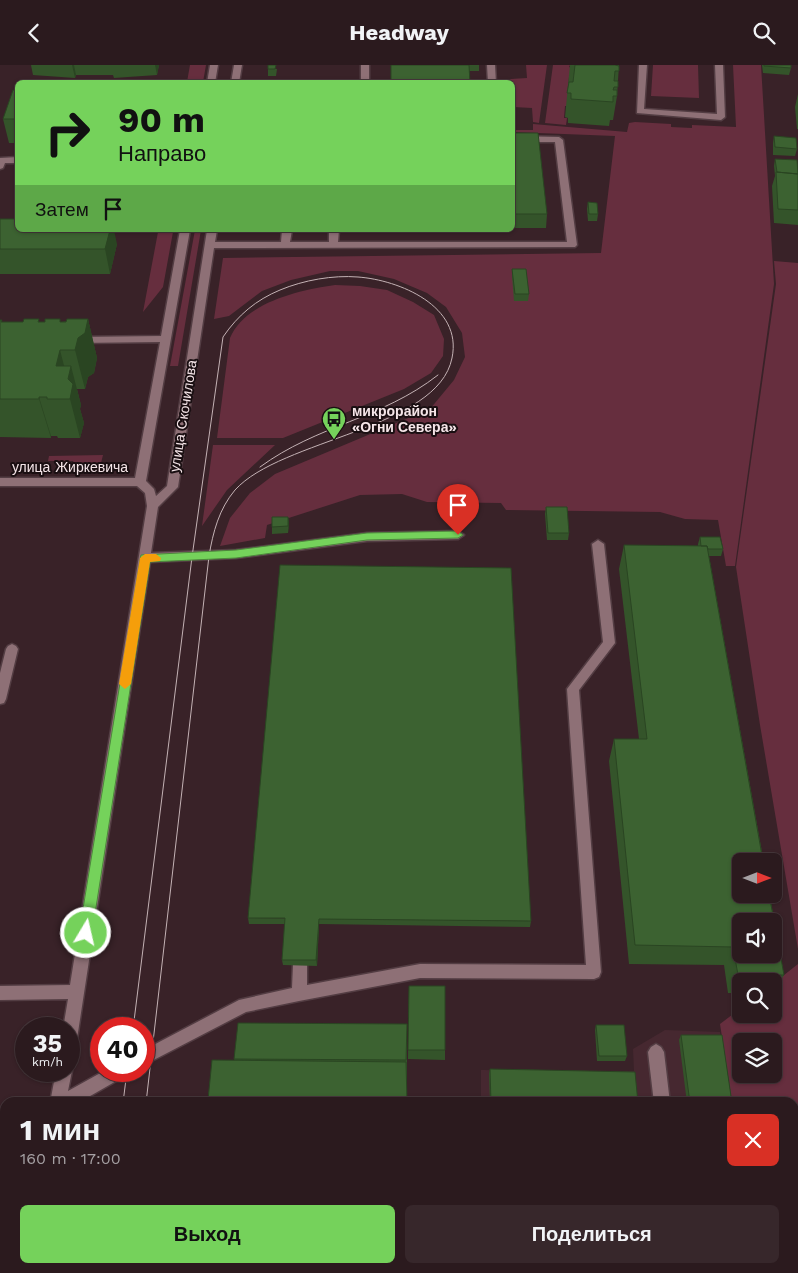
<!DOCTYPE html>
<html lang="ru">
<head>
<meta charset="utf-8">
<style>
  :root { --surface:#2b1a1e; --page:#37272b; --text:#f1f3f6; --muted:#a6a1a4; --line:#47383c; --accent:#75d25b }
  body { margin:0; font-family:"Work Sans",sans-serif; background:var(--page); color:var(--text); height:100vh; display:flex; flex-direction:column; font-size:19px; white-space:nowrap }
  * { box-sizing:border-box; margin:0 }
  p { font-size:16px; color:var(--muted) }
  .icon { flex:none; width:28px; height:28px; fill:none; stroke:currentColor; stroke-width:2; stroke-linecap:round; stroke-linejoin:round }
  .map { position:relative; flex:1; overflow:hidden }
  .side { position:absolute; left:0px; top:1032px; width:799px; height:176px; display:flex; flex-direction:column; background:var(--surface); border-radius:15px 15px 0 0; box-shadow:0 1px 4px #0004,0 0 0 1px var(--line) }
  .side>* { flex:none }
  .guide { position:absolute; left:15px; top:15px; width:500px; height:152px; border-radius:8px; box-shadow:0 1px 4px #0004,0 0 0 1px var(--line); background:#75d25b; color:#111; overflow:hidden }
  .needle { width:32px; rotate:90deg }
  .fabs { position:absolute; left:732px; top:788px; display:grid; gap:10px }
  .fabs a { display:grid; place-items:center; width:50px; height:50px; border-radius:8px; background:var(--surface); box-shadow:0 1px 4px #0004,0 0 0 1px var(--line); font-size:25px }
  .speed { position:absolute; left:15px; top:952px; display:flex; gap:10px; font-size:25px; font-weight:700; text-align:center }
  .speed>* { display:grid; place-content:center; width:65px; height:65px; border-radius:50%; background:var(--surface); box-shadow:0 1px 4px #0004,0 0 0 1px var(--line); line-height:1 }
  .speed small { font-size:12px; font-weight:400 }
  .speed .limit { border:8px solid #d22; background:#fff; color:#111 }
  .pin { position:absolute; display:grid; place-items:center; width:42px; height:42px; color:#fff; margin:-51px -21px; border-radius:50% 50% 50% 0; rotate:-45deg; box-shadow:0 0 5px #0007 }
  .pin .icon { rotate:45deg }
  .me { position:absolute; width:55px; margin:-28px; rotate:9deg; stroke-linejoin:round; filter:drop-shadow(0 0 4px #0008) }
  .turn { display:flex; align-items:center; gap:18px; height:105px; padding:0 20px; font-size:22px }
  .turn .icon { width:65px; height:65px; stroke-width:2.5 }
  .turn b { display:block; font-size:35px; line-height:42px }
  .then { display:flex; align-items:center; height:48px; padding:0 20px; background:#0003; gap:10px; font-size:19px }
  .round { display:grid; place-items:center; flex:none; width:52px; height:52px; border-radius:8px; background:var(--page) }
  .headline { display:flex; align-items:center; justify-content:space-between; height:85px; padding:0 20px }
  h1 { font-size:30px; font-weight:700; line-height:38px }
  .action { display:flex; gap:10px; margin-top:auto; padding:10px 20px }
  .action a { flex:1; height:58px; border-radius:8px; background:var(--accent); color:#111; font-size:20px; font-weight:700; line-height:58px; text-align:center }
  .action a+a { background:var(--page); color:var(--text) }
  header { display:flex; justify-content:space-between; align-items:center; height:65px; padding:0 20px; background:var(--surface); font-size:22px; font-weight:700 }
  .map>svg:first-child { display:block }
</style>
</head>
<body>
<header><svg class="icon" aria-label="back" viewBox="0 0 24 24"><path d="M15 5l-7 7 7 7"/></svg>Headway<svg class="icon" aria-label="search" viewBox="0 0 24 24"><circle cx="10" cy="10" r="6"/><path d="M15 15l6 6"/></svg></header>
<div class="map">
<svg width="798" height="1208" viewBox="0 0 798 1208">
  <rect width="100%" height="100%" fill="#392228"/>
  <path fill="#462830" d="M 665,965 L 720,967 L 731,1037 L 481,1037 L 481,1005 L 634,1006 L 633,984 Z
    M 521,1204 L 756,1204 L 757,1208 L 575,1208 L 575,1205 Z"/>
  <path fill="#662e3e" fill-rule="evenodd" d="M 190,0 L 206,0 L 203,17 L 187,17 Z
    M 526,0 L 547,0 L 539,58 L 533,57 L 532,43 L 513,42 L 512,18 L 506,17 L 511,14 L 527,13 Z
    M 553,0 L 570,0 L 569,2 L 572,3 L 571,11 L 569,12 L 568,22 L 570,23 L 568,41 L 565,41 L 564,53 L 567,53 L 566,60 L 545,58 Z
    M 653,0 L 698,0 L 699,33 L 651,31 Z
    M 733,0 L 761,0 L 774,219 L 735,501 L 726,501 L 718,455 L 685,454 L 660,447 L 506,445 L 501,438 L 427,437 L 402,429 L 360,430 L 267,460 L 265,473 L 220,481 L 230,453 L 250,428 L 275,409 L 430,344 L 454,315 L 465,292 L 462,268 L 446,242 L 427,228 L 394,214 L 358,206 L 330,206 L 291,215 L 262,226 L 229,251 L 214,254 L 223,193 L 601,188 L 615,71 L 513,67 L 513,65 L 533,65 L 533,59 L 627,67 L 629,58 L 635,57 L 671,59 L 671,62 L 692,63 L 692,60 L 736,62 Z
    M 195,165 L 201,165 L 178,301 L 170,301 Z
    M 158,167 L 173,167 L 163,222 L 143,247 Z
    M 774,196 L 798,198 L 798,884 L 760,660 L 736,502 L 776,219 Z
    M 335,220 L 360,221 L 387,225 L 413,237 L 434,250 L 444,274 L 443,291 L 431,308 L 404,324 L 283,373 L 217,373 L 230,273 C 245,237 300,225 335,220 Z
    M 213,380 L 275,380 L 227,425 L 202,461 Z
    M 103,390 L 100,402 L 89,405 L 77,402 L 73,396 L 48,396 L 49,391 Z
    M 798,899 L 798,1193 L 794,1194 L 794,1038 L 732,1037 L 720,959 L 741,943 L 741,949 L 774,949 L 774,918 ZM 741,976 L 774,976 L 774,1009 L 741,1009 Z"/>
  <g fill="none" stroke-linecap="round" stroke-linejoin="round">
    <g stroke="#533d43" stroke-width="3">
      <path id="minor" d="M 210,0 L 218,0 L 215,18 L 207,18 Z
        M 234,0 L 242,0 L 239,18 L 231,18 Z
        M 361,0 L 369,0 L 369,18 L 361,18 Z
        M 487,0 L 495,0 L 496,18 L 488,18 Z
        M 639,0 L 647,0 L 644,44 L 717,49 L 715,0 L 723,0 L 725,52 L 721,55 L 637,48 Z
        M 512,71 L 559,72 L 563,75 L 577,180 L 575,182 L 214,183 L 178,422 L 158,442 L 151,488 L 236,485 L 367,468 L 458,466 L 464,470 L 458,474 L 367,476 L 236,493 L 150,497 L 77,974 L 74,979 L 69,981 L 69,964 L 63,964 L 68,934 L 0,935 L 0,921 L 70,920 L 147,441 L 145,428 L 137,421 L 0,421 L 0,413 L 135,413 L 160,277 L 77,278 L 72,275 L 77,272 L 161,271 L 180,165 L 190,165 L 146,416 L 154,424 L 156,431 L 167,421 L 207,165 L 217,165 L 215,177 L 281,177 L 282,165 L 292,165 L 290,177 L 329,177 L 329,165 L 339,165 L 338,177 L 567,177 L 555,77 L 512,77 Z
        M 18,92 L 18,98 L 5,98 L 3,103 L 0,104 L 0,93 Z
        M 598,475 L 604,479 L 615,578 L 579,625 L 601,907 L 599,912 L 594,914 L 420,913 L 299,936 L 246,947 L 144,1000 L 144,985 L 239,935 L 292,923 L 293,900 L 295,895 L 300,893 L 305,895 L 307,900 L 307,920 L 420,899 L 586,900 L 567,624 L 603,577 L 592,479 Z
        M 12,579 L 16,581 L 18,584 L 6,634 L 4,638 L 0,639 L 0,608 L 6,584 L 8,581 Z
        M 656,979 L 661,982 L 664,987 L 670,1038 L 654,1038 L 648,987 L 651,982 Z
        M 69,1000 L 72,1006 L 68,1026 L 104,1006 L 128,1006 L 125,1011 L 78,1038 L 50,1038 L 56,1006 L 69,1006 Z
        M 24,1204 L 40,1204 L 40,1208 L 24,1208 Z
        M 276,1204 L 295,1204 L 294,1208 L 275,1208 Z
        M 584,1204 L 600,1204 L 601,1208 L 585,1208 Z
        M 673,1204 L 689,1204 L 690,1208 L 674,1208 Z"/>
    </g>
    <use href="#minor" fill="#8e7076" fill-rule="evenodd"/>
    <path stroke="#c4b2b5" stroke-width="1" d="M 260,402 C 317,360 382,354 438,310
      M 133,964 L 192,492 L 223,272 C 238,250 256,235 280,225 C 304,215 333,210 358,212 C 399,215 463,241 452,293 C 438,364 281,374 235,425 C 219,444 213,467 209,491 L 146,1038
      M 123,1038 L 127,1006
      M 127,1204 L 127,1208
      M 102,1208 L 103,1204"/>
  </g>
  <path fill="#34542a" d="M 31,0 L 159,0 L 157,10 L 114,13 L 113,10 L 76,10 L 75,13 L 33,10 Z
    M 391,0 L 479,0 L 479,6 L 469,6 Z
    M 570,0 L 619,0 L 617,31 L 613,55 L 610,55 L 609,61 L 568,58 L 568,53 L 565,52 Z
    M 762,0 L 791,0 L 791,3 L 789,10 L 763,8 Z
    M 268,4 L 277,4 L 276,11 L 268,11 Z
    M 18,25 L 18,78 L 9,78 L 3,54 Z
    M 798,29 L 798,64 L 797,64 L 795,42 Z
    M 512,68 L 547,149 L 546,163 L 512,163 Z
    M 774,71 L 797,84 L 795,91 L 773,90 L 773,78 Z
    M 775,94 L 798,104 L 798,160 L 774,158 L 772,121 L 775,111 L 774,101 Z
    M 588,137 L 598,149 L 597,156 L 588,156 L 587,144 Z
    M 0,154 L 117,179 L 110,209 L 0,209 Z
    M 512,204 L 529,229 L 528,236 L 514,236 L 512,211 Z
    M 39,254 L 39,257 L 61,257 L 88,254 L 97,293 L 94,308 L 88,312 L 85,324 L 77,324 L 81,340 L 80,344 L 84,358 L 80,373 L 58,373 L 57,371 L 51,371 L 51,373 L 0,372 L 0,255 L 2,255 L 2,257 L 23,257 Z
    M 546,442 L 569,468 L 568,475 L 547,475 L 545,449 Z
    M 288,452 L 289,459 L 288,468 L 272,469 L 272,462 Z
    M 700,472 L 723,484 L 721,491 L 709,491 L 784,910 L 774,927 L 774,916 L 741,916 L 741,928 L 728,928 L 724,900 L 629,899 L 609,696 L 614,674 L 639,674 L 619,504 L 624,480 L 698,481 L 698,479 Z
    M 248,853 L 531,856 L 530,862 L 319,859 L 317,901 L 283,900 L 282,895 L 285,859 L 249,859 Z
    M 409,921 L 445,985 L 445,995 L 408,994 Z
    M 407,959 L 407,1038 L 209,1038 L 208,1035 L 235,996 L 234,994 Z
    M 596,960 L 627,991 L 625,996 L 597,996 L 595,965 Z
    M 681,970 L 732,1038 L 687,1038 L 679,975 Z
    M 490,1004 L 638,1038 L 490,1038 L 489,1009 Z
    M 609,1204 L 659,1204 L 660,1208 L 609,1208 Z
    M 708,1204 L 757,1204 L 758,1208 L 709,1208 Z"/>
  <path fill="#2a4522" d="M 72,0 L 74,0 L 76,10 L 75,13 Z
    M 155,0 L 159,0 L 157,10 Z
    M 110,165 L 114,165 L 117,179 L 110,209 L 105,184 Z
    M 88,254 L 97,293 L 94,308 L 88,312 L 85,324 L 75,285 L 78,273 Z
    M 60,285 L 70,324 L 56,301 Z
    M 71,301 L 81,340 L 80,344 L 84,358 L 80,373 L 70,334 L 68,314 Z
    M 39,332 L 51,371 L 51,373 L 39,334 Z
    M 288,452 L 289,459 L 288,468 Z
    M 319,854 L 319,859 L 317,901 L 316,895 Z"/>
  <path fill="#3c6231" stroke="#2a4522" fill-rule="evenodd" d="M 268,0 L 276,0 L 275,4 L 268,4 Z
    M 391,0 L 469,0 L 470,18 L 391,18 Z
    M 575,0 L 615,0 L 619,1 L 619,6 L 615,6 L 614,16 L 618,16 L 618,22 L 614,22 L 613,25 L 617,25 L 617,31 L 613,31 L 613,37 L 571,34 L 571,28 L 567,28 L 569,17 L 573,17 Z
    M 764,0 L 791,0 L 791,3 L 764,1 Z
    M 13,25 L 18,25 L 18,54 L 3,54 Z
    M 512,68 L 538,68 L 547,149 L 512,149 Z
    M 774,71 L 796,73 L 797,84 L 775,82 Z
    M 775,94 L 797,95 L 798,109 L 777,107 Z
    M 776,107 L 798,109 L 798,145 L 778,144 Z
    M 588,137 L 597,138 L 598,149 L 589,149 Z
    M 0,154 L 18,154 L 18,165 L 110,165 L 105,184 L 0,184 Z
    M 512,204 L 526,204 L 529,229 L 515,229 Z
    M 24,254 L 39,254 L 38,257 L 45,257 L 45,254 L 60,254 L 60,257 L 66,257 L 67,254 L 88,254 L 85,268 L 78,273 L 75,285 L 60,285 L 56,301 L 71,301 L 68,314 L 73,319 L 70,334 L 47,334 L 47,332 L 39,332 L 39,334 L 0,334 L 0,255 L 2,255 L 1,257 L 23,257 Z
    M 546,442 L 567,442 L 569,468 L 548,468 Z
    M 272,452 L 288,452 L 288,461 L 272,462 Z
    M 700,472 L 720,472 L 723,484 L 708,484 L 707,481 L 701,481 Z
    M 624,480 L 707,481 L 763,796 L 741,796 L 741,829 L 769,829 L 784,910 L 738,910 L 733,882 L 635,880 L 614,674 L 647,674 ZM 741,856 L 774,856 L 774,889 L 741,889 Z
    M 280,500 L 511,503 L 531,856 L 319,854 L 316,895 L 282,895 L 285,853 L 248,853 Z
    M 409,921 L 445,921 L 445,985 L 408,985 Z
    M 238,958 L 407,959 L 406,995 L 234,994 Z
    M 596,960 L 624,960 L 627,991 L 599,991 Z
    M 681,970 L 722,970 L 732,1038 L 690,1038 Z
    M 212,995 L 406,997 L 407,1037 L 208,1035 Z
    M 490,1004 L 635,1007 L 638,1038 L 491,1038 Z
    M 611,1204 L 659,1204 L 660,1208 L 612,1208 Z
    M 712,1204 L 757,1204 L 758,1208 L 712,1208 Z"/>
  <path fill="#75d25b" stroke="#4c883b" d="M 458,466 L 463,470 L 458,473 L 367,475 L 236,493 L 150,497 L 92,868 L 90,872 L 86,874 L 81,872 L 79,868 L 141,490 L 236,485 L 367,468 Z"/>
  <path fill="#f59e0b" d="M 145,489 L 156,489 L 161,493 L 160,496 L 150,497 L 131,619 L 125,624 L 119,619 L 140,493 Z"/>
  <defs>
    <g id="bus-pin" transform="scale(1.25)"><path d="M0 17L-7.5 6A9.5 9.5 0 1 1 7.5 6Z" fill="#75d25b" stroke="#1a0f12"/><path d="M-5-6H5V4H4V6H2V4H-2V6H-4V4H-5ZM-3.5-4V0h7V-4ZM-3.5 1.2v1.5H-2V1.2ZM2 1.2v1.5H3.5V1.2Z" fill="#111"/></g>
  </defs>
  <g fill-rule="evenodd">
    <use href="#bus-pin" x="334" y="354"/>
  </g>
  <g text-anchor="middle" stroke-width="4" stroke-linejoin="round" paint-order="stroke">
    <g font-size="14" font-weight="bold" fill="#f5e5e8" stroke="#1a0f12" text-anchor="start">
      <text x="352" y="351">микрорайон<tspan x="352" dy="16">«Огни Севера»</tspan></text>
    </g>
    <g font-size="14" fill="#f5e5e8" stroke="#1a0f12">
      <text transform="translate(183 351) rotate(-81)" y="5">улица Скочилова</text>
      <text x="70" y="407">улица Жиркевича</text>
    </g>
  </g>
</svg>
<div class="fabs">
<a><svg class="needle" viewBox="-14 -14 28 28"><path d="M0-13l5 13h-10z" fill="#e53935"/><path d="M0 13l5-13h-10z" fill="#a6a1a4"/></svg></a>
<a><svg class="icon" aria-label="sound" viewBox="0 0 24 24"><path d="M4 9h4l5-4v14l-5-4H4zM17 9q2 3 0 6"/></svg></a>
<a><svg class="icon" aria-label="search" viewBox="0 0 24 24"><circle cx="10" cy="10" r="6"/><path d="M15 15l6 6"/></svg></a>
<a><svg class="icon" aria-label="layers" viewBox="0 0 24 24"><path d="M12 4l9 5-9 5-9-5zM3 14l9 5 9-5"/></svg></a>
</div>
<div class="speed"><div>35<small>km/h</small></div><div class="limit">40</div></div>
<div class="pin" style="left:458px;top:470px;background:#d93025"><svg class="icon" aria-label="arrive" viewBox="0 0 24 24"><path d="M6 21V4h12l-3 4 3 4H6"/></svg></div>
<svg class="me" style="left:86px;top:868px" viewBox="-20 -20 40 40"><circle r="17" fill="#75d25b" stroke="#fff" stroke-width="3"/><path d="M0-11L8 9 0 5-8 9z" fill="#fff"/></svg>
<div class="guide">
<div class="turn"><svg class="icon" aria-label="right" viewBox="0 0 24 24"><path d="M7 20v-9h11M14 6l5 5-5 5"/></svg><div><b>90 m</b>Направо</div></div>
<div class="then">Затем<svg class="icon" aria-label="arrive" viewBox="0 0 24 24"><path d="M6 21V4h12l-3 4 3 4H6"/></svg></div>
</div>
<section class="side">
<div class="headline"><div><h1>1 мин</h1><p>160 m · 17:00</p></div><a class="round" style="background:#d93025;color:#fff"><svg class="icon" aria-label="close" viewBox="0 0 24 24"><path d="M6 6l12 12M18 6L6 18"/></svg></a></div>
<div class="action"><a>Выход</a><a>Поделиться</a></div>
</section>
</div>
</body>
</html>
